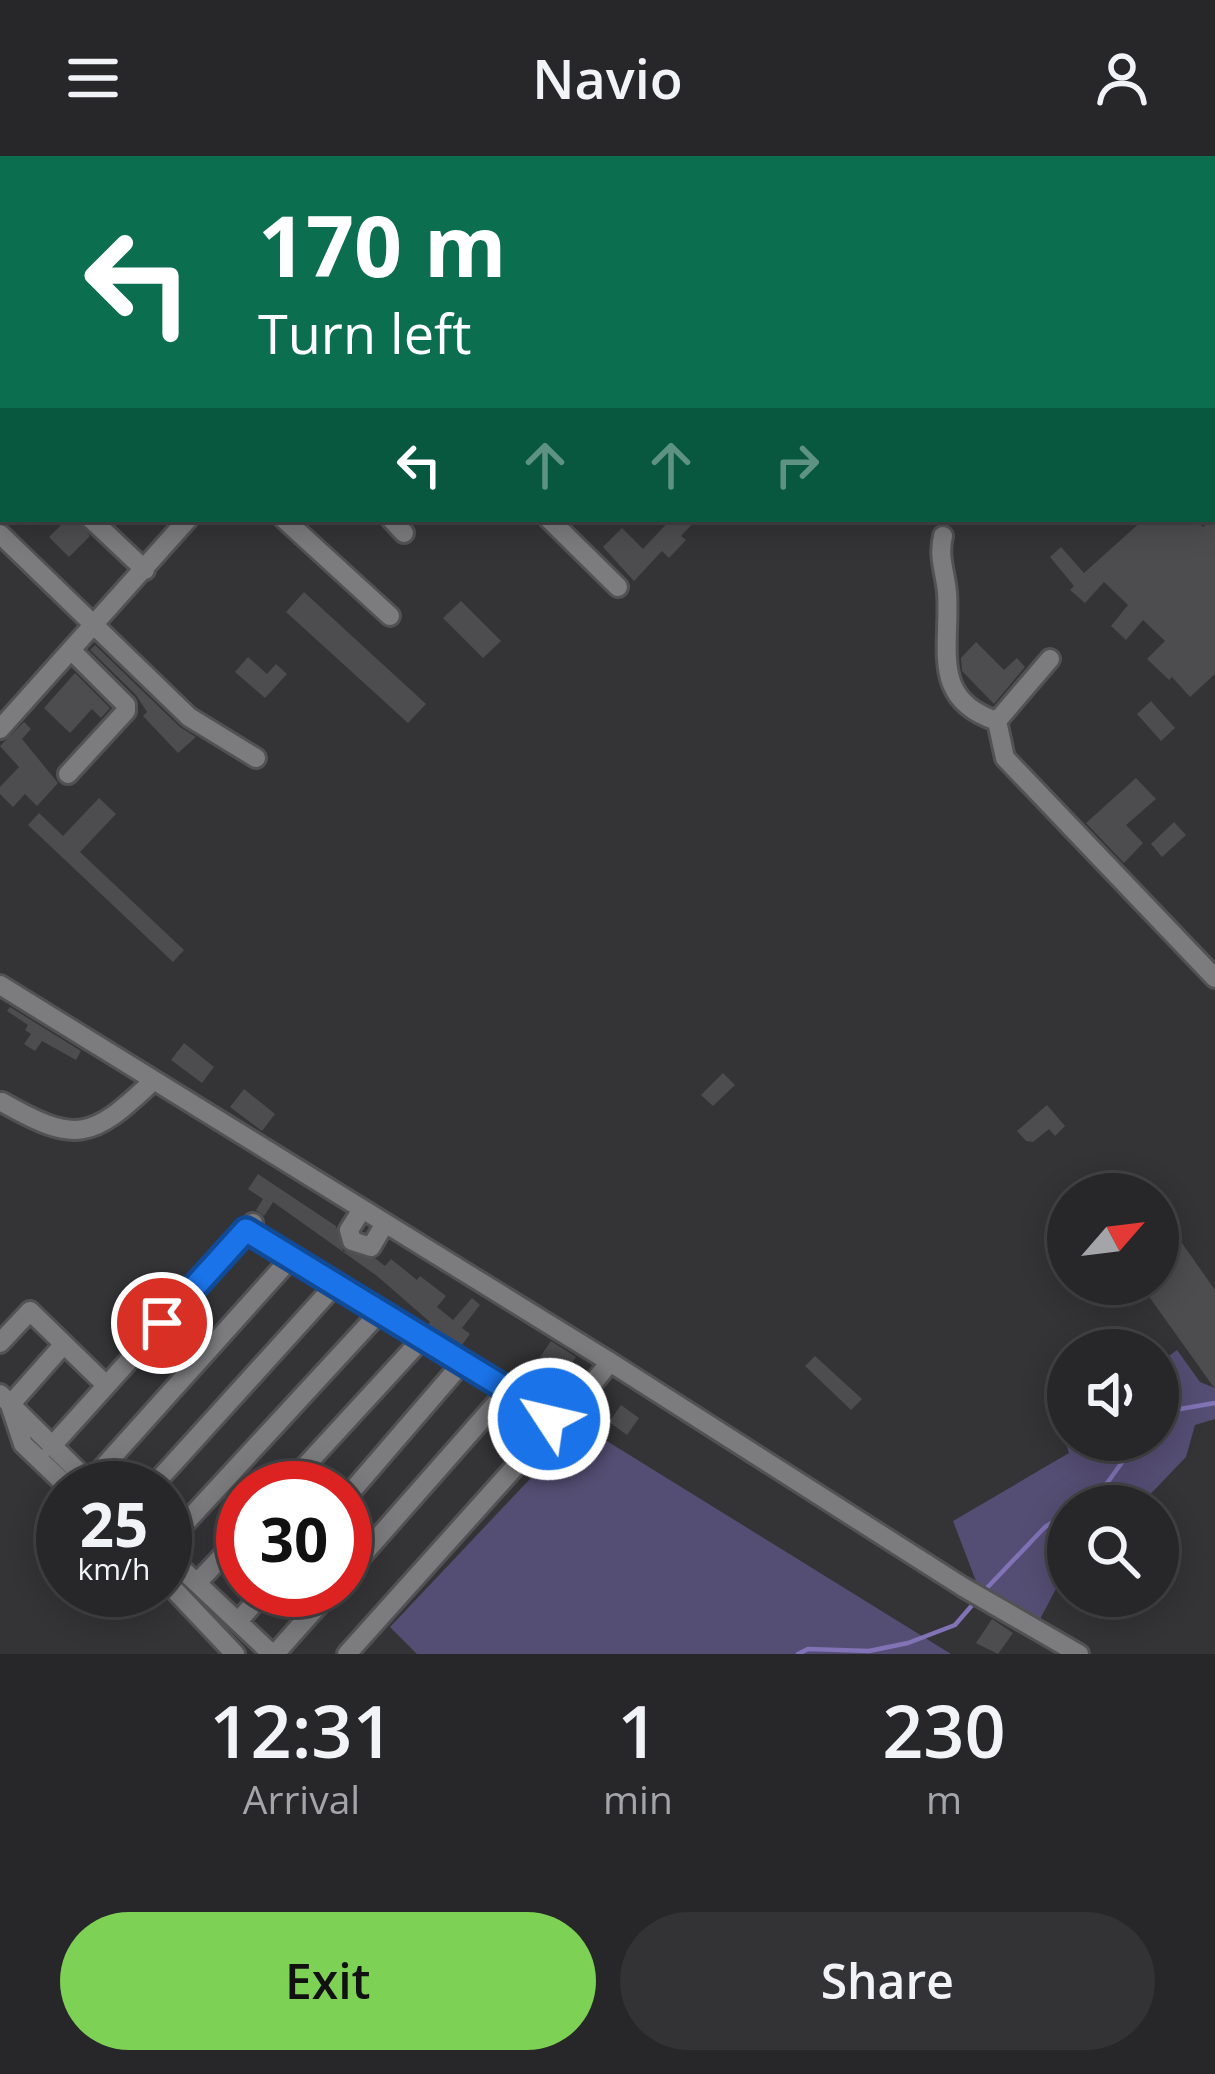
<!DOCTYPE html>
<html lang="en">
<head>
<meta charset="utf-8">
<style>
  :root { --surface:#272628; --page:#333234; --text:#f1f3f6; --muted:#a4a5a8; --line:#434345; --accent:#7dd154 }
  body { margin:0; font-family:"Open Sans",sans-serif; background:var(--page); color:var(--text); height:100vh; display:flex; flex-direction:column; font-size:45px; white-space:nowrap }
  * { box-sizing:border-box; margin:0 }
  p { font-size:39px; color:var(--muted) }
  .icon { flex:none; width:66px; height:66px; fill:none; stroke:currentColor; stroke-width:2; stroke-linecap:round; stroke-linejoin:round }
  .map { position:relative; height:1498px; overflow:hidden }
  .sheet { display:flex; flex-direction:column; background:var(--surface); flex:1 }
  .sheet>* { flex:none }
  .guide { position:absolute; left:0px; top:0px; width:1215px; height:366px; box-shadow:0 6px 30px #0003,0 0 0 3px var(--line); background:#0b6e4f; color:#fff; overflow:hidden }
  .needle { width:78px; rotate:62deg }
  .buttons { position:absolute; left:1047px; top:1017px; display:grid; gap:24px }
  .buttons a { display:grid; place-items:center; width:132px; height:132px; border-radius:50%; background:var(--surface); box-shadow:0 6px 30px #0003,0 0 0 3px var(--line); font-size:60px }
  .speed { position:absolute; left:36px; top:1305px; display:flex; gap:24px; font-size:60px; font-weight:700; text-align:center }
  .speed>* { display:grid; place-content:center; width:156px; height:156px; border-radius:50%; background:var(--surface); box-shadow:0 6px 30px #0003,0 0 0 3px var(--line); line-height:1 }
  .speed small { font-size:30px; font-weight:400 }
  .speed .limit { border:18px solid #d22; background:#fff; color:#111 }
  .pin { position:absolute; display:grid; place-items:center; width:102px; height:102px; color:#fff; margin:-51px; border:6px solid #fff; border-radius:50%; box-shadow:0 3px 12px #0007 }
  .me { position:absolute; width:132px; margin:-66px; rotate:305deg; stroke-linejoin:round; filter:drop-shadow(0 0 9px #0008) }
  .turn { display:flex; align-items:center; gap:42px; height:252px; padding:0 60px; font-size:54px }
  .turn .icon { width:156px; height:156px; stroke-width:2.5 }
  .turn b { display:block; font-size:84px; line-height:102px }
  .lanes { display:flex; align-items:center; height:114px; padding:0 60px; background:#0003; justify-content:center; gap:60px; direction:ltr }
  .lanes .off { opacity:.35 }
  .eta { display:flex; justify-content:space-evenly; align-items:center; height:204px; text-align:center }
  .eta b { font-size:72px; font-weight:600; line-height:84px }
  .cta { display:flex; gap:24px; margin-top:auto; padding:24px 60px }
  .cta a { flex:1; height:138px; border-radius:72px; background:var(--accent); color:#111; font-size:48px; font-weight:600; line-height:138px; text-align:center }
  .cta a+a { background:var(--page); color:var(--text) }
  header { display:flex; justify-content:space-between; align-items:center; height:156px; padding:0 60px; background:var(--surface); font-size:54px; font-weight:600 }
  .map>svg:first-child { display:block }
</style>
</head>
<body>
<header><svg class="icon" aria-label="menu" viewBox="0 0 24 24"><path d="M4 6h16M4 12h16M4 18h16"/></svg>Navio<svg class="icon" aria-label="person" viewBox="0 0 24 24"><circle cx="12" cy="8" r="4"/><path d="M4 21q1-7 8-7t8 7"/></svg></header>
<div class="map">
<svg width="1215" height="1498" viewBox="0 0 1215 1498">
  <rect width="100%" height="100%" fill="#343336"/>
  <path fill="#554e74" d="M 1177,1194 L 1200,1226 L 1215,1232 L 1215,1263 L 1195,1269 L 1186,1301 L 1139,1350 L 1068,1350 L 1068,1410 L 1038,1467 L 979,1433 L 953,1365 L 1069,1297 L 1063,1278 L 1068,1273 L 1068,1284 L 1158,1284 L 1158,1208 Z
    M 581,1269 L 951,1498 L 417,1498 L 390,1471 Z"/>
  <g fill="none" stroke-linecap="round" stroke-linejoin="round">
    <path stroke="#8173b6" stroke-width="4.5" d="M 1158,1268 L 1180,1253 L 1215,1247
      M 1079,1350 L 1100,1337 L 1138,1284
      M 985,1434 L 1045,1371 L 1068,1357
      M 798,1498 L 808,1493 L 869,1495 L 908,1487 L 955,1469 L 974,1447"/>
  </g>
  <path fill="#4d4d50" d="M 1215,359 L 1215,518 L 1190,541 L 1172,521 L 1169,524 L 1147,503 L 1165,485 L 1143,464 L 1126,484 L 1111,470 L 1128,449 L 1104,426 L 1085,447 L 1070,434 L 1074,430 L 1050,401 L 1061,391 L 1084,417 L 1144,363 L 1195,363 L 1203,371 Z
    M 67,363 L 78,363 L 90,380 L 69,401 L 49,381 Z
    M 671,363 L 697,363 L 681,380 L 686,384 L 669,402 L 662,395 L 634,425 L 603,391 L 622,372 L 643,393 Z
    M 304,436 L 426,548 L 408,567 L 286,456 Z
    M 461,445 L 501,485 L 483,502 L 443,462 Z
    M 976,486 L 1004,514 L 1017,502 L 1025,511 L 994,548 L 962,515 L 961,502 Z
    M 95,489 L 180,571 L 196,581 L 178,597 L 143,560 L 147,556 L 136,539 L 90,494 Z
    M 248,501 L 267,518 L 276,508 L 287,518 L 265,542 L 235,516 Z
    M 75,517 L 110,552 L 101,562 L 92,553 L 70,577 L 44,552 Z
    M 1151,545 L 1175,572 L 1161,585 L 1137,558 Z
    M 24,566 L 31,573 L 22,583 L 58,627 L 37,650 L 25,638 L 13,651 L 0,638 L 0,631 L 19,611 L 0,590 Z
    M 1136,622 L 1156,643 L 1126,669 L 1143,687 L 1124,707 L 1086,667 Z
    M 99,642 L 116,658 L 80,696 L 184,794 L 173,806 L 28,669 L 39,657 L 63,680 Z
    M 1174,666 L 1186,679 L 1162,701 L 1151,688 Z
    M 10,851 L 81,895 L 76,904 L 42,885 L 35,895 L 24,888 L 31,878 L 25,874 L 28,869 L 7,855 Z
    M 184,887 L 214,911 L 202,927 L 171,904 Z
    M 723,917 L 735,929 L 713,950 L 701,939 Z
    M 244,933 L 275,958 L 262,975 L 230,951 Z
    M 1047,949 L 1065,970 L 1055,980 L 1049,973 L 1033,986 L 1026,985 L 1017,975 Z
    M 258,1018 L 336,1070 L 343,1095 L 376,1103 L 385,1110 L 391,1103 L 417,1124 L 420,1120 L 446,1140 L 437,1151 L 453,1164 L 472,1142 L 480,1149 L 462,1172 L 470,1178 L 462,1189 L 428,1169 L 430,1166 L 377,1120 L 273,1046 L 264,1060 L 256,1054 L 263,1043 L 248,1033 Z
    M 1158,1053 L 1215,1134 L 1215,1233 L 1140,1128 L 1158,1128 Z
    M 551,1185 L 576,1201 L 564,1218 L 540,1201 Z
    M 815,1200 L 862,1243 L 851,1254 L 805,1210 Z
    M 621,1249 L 639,1262 L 627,1279 L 609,1266 Z
    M 992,1463 L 1013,1477 L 998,1498 L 976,1487 Z"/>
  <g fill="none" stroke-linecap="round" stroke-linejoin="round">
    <g stroke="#525254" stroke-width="24">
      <path id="minor" d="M 243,0 L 246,3
        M 406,0 L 411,3
        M 308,3 L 311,0
        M 507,3 L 509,0
        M 875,3 L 876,0
        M 91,363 L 145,414
        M 284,363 L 390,460
        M 391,363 L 404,377
        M 549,363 L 618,431
        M 0,378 L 189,561 L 256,602
        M 943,380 C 938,401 945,415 947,436 C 951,491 929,543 997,565
        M 1050,503 L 997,565 L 1005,602 L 1215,822
        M 0,573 L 188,363
        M 68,618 L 126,555 L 126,549 L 71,494
        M 0,829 L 610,1206 L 963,1431 L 1079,1498
        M 2,946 C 76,988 91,984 153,925
        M 361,1055 L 349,1074 L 352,1085 L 371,1091 L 384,1069
        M 246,1074 L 544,1255 L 550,1272 L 347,1498
        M 0,1187 L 30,1155 L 106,1229
        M 64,1188 L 10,1249 L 23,1288 L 69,1332
        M 0,1238 L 95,1332
        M 546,1258 L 581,1242 L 610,1206
        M 51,1291 L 253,1067
        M 89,1327 L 291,1102
        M 151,1332 L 335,1129
        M 285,1332 L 423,1182
        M 345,1343 L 463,1206
        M 165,1389 L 380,1156
        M 165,1397 L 272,1498
        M 345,1419 L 508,1234
        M 165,1424 L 235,1498
        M 197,1427 L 243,1378
        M 238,1466 L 265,1434
        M 275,1498 L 332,1434"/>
    </g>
    <g stroke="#525254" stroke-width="33">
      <path id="highway" d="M 1140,0 L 1148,3
        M 1212,27 L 1215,28"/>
    </g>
    <use href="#minor" stroke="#7c7c7f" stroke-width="18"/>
    <use href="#highway" stroke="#93bf81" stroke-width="27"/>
  </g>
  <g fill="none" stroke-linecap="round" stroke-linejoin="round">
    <g stroke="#114b97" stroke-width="30">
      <path id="route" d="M 162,1167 L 246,1074 L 544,1256 L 549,1263"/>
    </g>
    <use href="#route" stroke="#1a73e8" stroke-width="21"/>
  </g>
</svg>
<div class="buttons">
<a><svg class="needle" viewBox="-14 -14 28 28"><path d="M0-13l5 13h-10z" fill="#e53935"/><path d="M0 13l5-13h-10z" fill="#a4a5a8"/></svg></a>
<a><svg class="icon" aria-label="sound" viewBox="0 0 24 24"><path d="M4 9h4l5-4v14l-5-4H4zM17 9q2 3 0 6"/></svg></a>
<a><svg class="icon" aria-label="search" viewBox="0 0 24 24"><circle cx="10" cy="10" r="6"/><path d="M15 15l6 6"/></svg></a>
</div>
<div class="speed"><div>25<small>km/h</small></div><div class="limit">30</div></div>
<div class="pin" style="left:162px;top:1167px;background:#d93025"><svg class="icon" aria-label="arrive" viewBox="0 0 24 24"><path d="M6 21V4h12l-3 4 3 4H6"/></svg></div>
<svg class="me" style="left:549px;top:1263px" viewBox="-20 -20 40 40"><circle r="17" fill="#1a73e8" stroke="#fff" stroke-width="3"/><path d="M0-11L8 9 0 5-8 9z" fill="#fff"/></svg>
<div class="guide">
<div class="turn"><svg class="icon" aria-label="left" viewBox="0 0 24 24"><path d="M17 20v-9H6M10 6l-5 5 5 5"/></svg><div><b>170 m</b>Turn left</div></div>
<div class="lanes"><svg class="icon" aria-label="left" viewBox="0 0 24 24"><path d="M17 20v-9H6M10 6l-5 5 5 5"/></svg><svg class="icon off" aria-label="ahead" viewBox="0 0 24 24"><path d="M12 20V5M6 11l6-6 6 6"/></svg><svg class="icon off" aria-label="ahead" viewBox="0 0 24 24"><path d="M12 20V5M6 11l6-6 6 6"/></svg><svg class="icon off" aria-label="right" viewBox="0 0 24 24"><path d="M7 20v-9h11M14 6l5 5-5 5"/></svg></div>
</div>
</div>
<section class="sheet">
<div class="eta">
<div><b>12:31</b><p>Arrival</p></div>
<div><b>1</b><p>min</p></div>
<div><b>230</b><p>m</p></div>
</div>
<div class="cta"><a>Exit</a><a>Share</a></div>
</section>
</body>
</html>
